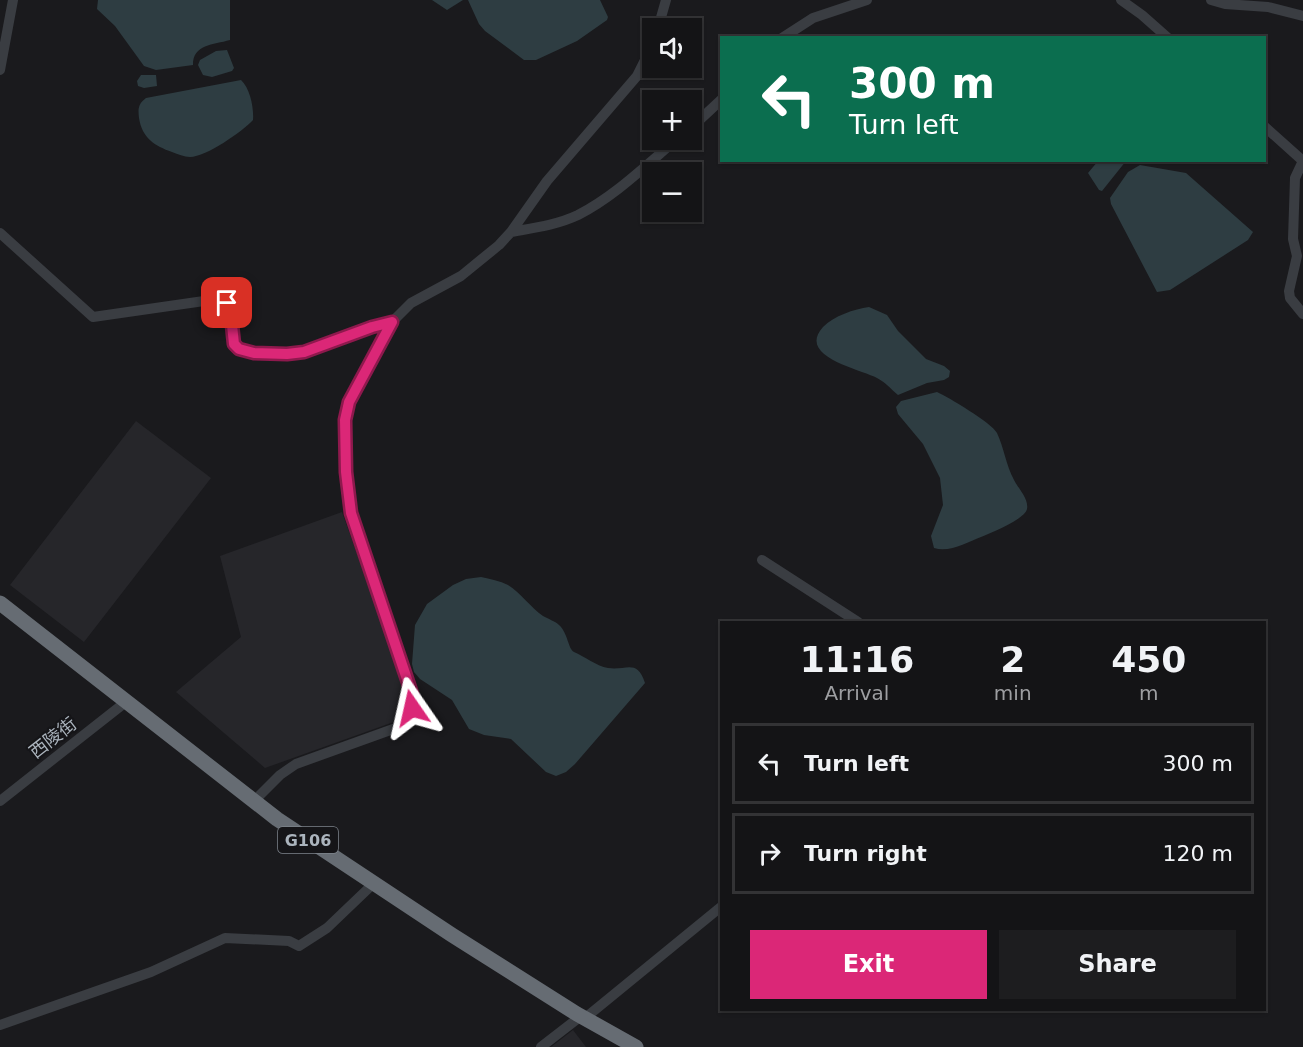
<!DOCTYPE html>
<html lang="en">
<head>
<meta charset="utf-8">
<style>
  :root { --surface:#141416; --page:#1d1d1f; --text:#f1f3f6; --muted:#9d9ea1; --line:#333335; --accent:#db2777 }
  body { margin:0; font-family:"DejaVu Sans","Noto Sans SC",sans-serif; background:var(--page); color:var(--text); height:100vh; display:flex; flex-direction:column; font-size:22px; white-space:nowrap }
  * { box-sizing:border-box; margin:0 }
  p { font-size:20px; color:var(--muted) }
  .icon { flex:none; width:33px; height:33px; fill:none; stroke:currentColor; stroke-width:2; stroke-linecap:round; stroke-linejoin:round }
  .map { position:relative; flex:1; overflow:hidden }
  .details { position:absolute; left:720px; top:621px; width:546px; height:390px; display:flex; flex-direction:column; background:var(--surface); border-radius:0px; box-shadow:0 2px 4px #0004,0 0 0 2px var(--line) }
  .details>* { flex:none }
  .guide { position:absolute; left:720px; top:36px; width:546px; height:126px; border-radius:0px; box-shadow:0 2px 4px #0004,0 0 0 2px var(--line); background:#0b6e4f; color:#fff; overflow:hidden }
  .fabs { position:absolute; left:642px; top:18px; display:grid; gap:12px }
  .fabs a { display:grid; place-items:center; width:60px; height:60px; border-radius:0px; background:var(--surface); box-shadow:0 2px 4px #0004,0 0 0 2px var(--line); font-size:30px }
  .pin { position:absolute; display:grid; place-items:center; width:51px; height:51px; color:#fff; margin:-26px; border-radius:12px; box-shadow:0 3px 9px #0006 }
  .me { position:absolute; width:66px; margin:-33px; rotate:349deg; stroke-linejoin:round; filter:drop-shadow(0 0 4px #0008) }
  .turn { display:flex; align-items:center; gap:21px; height:126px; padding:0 30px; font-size:27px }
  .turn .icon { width:78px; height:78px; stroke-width:2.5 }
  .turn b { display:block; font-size:42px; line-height:51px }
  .eta { display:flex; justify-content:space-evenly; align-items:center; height:102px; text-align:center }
  .eta b { font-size:36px; font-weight:700; line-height:42px }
  .button { display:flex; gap:12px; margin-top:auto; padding:12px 30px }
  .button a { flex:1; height:69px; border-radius:0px; background:var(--accent); color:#fff; font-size:24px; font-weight:700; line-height:69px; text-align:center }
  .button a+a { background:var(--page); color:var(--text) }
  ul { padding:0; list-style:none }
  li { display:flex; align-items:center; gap:18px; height:81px; margin:0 12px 9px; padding:0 18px; border:3px solid var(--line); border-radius:0px }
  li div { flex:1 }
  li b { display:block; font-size:22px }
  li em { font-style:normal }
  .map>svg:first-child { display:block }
</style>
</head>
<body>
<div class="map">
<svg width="1303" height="1047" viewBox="0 0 1303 1047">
  <rect width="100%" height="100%" fill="#1a1a1d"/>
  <path fill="#26262a" d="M 136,421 L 211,478 L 84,642 L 10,585 Z
    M 342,512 L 411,703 L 402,719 L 265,768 L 176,692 L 241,637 L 220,556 Z
    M 573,1030 L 586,1047 L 551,1047 Z"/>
  <path fill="#2e3d42" d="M 98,0 L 230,0 L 230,40 C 213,45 193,44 193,65 L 156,70 L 144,66 L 115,26 L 97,9 Z
    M 432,0 L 463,0 L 447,10 Z
    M 468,0 L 600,0 L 608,17 L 607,20 L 577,41 L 536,60 L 524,60 L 485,31 L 479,24 Z
    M 227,50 L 234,68 L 232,71 L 212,77 L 203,75 L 198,65 L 200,60 L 216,51 Z
    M 141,75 L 156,75 L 157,86 L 144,88 L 138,86 L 137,81 Z
    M 241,80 C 250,88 254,108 253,120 C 243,131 206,157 190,157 C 184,157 178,154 172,152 C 155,146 142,138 139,118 C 138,109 138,104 146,98 Z
    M 1098,161 L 1126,161 L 1102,191 L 1099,190 L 1088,173 Z
    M 1140,165 L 1186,173 L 1253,232 L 1248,240 L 1170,290 L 1157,292 L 1111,204 L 1110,198 L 1128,172 Z
    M 869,307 L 887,315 L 898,331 L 926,359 L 944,366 L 950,371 L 949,377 L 944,380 L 927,383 L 898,395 C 891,389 885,382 877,378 C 861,369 796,357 823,327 C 834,316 854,309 869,307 Z
    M 937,392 C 948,397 992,423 997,433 C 1004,448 1006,465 1014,480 C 1018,488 1029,499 1027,509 C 1025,519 991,533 981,537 C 967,542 950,553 934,548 L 931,536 L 943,505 L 940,478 L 923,444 L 898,414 L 896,407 L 901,401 Z
    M 481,577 C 490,579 500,581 508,585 C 521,593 530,607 543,616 C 548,619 555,621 559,625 C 568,633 568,649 574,652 C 584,656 596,666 608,668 C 626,671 637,658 645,683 L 575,764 L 566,772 L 556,776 L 546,772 L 511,739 L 484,735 L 469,729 L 452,700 L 420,679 L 414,672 L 412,664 L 415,625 L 427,604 L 453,585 L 466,579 Z"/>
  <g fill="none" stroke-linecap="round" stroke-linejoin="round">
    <path stroke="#3a3d42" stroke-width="10" d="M 1121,0 L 1142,15 L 1168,38
      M 1211,0 L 1225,4 L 1268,7 L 1303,16
      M 658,28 L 666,0
      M 782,38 L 813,18 L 867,0
      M 0,70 L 13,0
      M 1264,126 L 1303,161
      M 692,127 L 722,99
      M 1303,161 L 1295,178 L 1293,239 L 1297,256 L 1289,291 L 1290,298 L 1303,314
      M 511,232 C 533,228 557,225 578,215 C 615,196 645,166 676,140
      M 0,233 L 93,317 L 204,301 L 225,301 L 230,306 L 234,344 C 241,353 254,353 264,353 C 277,354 290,355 302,353 C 333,346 361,329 392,322
      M 762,560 L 858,622
      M 0,801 L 127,701
      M 254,801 L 280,775 L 296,764 L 396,728 C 408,720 413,711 413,697 L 351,513 L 345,451 L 345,421 L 349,401 L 392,322 L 411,303 L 461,276 L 499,245 L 511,232 L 547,181 L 637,76 L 652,46
      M 585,1018 L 722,906
      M 0,1025 L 151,972 L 225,938 L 289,941 L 299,946 L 327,928 L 373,884
      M 541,1047 L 581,1016"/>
    <path stroke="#666c73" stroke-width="15" d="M 0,603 L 277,819 L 452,935 L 577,1014 L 636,1047"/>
  </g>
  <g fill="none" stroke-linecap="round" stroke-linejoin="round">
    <g stroke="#8e194d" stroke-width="15">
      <path id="route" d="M 227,303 L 230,306 L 234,344 L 239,349 L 254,353 L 287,354 L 304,352 L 372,327 L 392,322 L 349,402 L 345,420 L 346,472 L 351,513 L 413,697 L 412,708"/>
    </g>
    <use href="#route" stroke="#db2777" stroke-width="10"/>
  </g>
  <g text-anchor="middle" stroke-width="4.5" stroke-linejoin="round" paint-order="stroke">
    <rect fill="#151518" stroke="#7e848c" stroke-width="1.5" x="278" y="827" width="60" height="26" rx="4.5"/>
    <g font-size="16" font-weight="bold" fill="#abb4bd">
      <text x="308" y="846">G106</text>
    </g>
    <g font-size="18" fill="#abb4bd" stroke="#151518">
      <text transform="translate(53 738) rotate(-38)" y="6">西陵街</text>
    </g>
  </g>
</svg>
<div class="fabs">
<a><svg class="icon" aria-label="sound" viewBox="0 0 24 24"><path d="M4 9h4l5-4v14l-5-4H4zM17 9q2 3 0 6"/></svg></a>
<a>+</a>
<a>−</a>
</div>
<div class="pin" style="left:227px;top:303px;background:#d93025"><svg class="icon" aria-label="arrive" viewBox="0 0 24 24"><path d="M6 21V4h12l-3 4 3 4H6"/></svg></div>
<svg class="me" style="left:412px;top:708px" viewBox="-20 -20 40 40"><path d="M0-17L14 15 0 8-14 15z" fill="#db2777" stroke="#fff" stroke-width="4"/></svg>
<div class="guide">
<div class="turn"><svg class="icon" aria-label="left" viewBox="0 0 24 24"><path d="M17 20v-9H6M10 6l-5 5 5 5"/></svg><div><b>300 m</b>Turn left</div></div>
</div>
<section class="details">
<div class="eta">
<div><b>11:16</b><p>Arrival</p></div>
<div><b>2</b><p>min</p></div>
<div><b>450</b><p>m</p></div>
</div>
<ul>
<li><svg class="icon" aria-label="left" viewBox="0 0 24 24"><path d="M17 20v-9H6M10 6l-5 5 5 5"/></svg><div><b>Turn left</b></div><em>300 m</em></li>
<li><svg class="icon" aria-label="right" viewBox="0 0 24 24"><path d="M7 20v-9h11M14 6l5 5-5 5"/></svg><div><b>Turn right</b></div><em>120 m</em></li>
</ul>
<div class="button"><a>Exit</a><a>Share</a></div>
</section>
</div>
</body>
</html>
